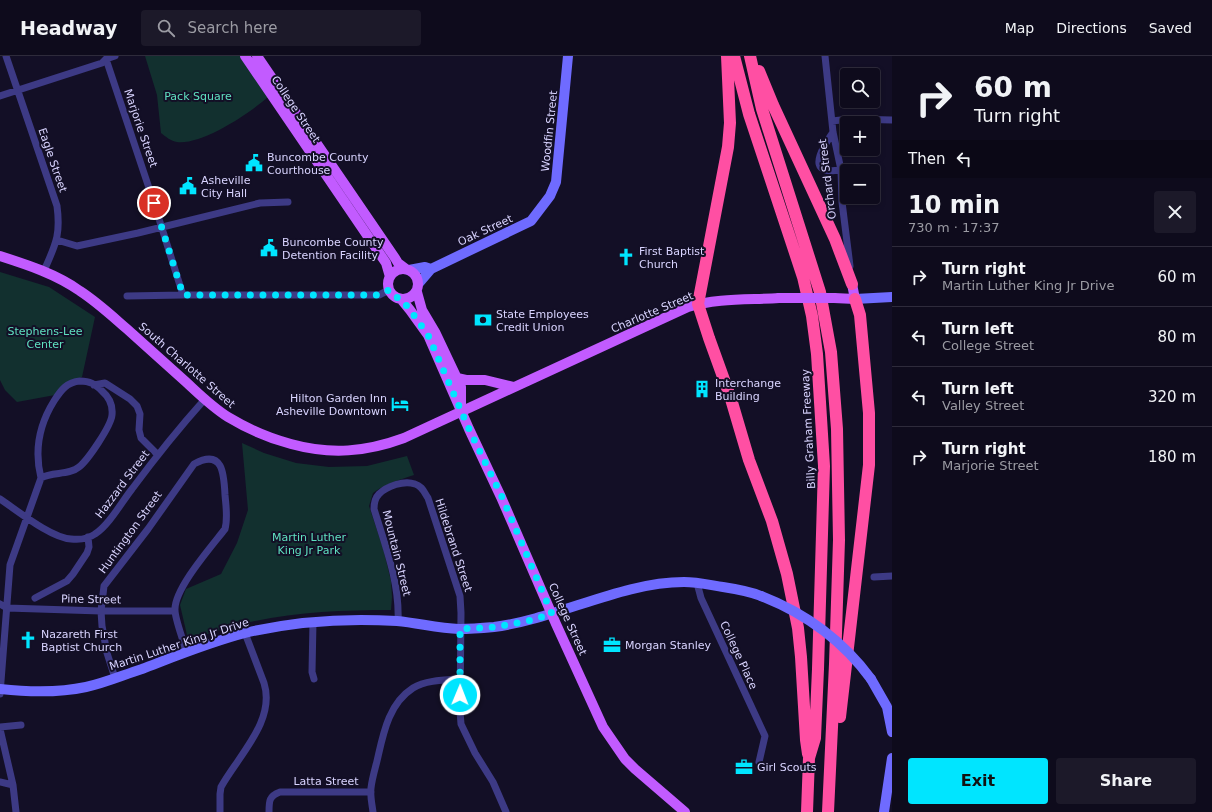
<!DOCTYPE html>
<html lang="en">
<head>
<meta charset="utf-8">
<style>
  :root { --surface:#0e0b1c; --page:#1c1929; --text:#f1f3f6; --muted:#9b9ba3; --line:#2e2b3b; --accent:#00e5ff }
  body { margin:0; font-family:"DejaVu Sans",sans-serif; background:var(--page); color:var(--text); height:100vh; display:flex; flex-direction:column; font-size:15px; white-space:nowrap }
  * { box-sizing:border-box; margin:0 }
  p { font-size:13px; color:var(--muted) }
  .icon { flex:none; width:22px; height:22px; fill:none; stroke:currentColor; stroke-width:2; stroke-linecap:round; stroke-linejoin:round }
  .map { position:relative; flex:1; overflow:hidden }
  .details { display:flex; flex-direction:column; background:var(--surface); width:320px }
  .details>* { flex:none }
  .top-card { background:#0e0b1c; color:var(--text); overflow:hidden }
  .fabs { position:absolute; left:840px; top:12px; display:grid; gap:8px }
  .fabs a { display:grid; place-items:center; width:40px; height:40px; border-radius:4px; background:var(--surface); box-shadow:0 2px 6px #0003,0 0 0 1px var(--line); font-size:20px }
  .pin { position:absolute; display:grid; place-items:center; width:34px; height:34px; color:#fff; margin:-17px; border:2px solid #fff; border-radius:50%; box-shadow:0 1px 4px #0007 }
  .me { position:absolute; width:44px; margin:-22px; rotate:1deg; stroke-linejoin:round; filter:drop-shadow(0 0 3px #0008) }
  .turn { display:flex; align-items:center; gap:14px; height:84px; padding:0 16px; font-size:18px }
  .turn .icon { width:52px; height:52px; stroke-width:2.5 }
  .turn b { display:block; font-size:28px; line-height:34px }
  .then { display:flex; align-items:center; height:38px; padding:0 16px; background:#0003; gap:8px; font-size:15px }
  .round { display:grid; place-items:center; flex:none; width:42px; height:42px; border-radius:4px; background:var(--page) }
  .head { display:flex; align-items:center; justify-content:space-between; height:68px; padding:0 16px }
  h1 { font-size:24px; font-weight:700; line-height:30px }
  .action { display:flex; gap:8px; margin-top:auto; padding:8px 16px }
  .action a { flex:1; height:46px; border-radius:4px; background:var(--accent); color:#111; font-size:16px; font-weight:700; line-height:46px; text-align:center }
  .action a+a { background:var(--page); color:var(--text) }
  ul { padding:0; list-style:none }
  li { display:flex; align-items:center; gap:12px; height:60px; padding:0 16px; border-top:1px solid var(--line) }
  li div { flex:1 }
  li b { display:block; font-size:15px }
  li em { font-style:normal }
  header { display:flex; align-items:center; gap:24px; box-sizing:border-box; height:56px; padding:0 20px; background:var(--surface); border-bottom:1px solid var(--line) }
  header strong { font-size:19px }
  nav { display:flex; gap:22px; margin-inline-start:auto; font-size:14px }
  .search { width:280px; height:36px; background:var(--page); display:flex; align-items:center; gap:10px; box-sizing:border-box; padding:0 14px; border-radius:4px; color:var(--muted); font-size:15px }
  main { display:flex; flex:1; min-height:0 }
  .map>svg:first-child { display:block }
</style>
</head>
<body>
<header>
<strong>Headway</strong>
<div class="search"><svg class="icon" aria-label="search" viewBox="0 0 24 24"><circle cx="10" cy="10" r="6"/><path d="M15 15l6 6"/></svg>Search here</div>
<nav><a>Map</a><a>Directions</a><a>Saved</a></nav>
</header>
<main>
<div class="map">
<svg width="892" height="756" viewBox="0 0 892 756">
  <rect width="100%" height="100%" fill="#130f26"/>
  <path fill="#12302f" d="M 145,0 L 240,0 L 268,41 C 250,57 202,89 177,86 C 171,85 166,81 161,77 L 157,39 Z
    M 0,216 L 49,231 L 95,261 L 82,321 C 68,325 63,327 55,339 L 17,346 L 5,334 L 0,324 Z
    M 242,387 L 264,397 L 296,407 L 329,411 L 367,410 L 407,400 L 414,419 C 399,424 385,428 373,437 L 369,450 L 383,492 L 391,525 L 392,541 L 391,554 C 340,554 291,556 242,568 C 225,572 209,578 192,583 L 187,579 L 180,549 L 186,533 L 221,518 L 237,487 L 248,454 Z"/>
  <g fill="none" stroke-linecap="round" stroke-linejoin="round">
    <path stroke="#3d3a85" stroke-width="7" d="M 6,0 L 57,150 C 61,180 55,189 44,215
      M 825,0 L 833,76 L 841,114 L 842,146 L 850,210
      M 106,3 L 154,147 L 183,239
      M 0,40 L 102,7 L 106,3 L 115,0
      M 832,65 L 850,63 L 892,64
      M 833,76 C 829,83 809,109 825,114 C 830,116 835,114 841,114
      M 57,184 L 77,190 L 138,177 L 260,147 L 288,146
      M 127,240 L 183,239 L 379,239 L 389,234
      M 80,325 C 90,325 95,328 102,335 C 109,341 113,349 112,359 C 111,370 88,404 79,411 C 68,420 53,415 41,422 C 34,394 39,369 54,345 C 61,334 67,326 80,325 Z
      M 94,329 L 105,327 L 130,343 L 137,350 L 140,358 L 139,374 L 141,382 L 158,399
      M 0,443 C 18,455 51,482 71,483 C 80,484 88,483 95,478 C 109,469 121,447 132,433 C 155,402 179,372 205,343
      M 874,521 L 892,520
      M 697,527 L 701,542 L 765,680 L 759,706
      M 35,542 L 67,525 L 73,518 L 87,497 L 89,491 L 88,481
      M 0,548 L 7,552 L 101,555 L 175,555
      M 313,566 L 312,616 L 314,623
      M 398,566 C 400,527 385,489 374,453 C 374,448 375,442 379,438 C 387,430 404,424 415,428 C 422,430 424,436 428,442 L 460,540 L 461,557 L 460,655 L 461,668 L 475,697 L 493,726 L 506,756
      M 115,622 L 107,597 L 102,570 L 101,555 L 104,530 L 148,473 L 194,408 C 223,392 224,418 225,439 C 226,451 228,462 225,473 C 211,491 174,533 175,554 C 175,564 184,585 186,596
      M 0,638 L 10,509 L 41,422
      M 0,671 L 21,669
      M 0,673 L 13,729
      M 0,726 L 13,729 L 16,756
      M 220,756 L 220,738 L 221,731 C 238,700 276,665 264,627 L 245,577
      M 269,756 C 269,745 269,740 280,736 L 371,736
      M 373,756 C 372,748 370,740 371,732 C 372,723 375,713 377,705 C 383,679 388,648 413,632 C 426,624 445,624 460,623"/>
    <path stroke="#6f6bff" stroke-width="10" d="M 409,214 L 425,211 L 431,213
      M 419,227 L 431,213 L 531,165 L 550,140 L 556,126 L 568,0
      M 855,243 L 892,241
      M 871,623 L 887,651 L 892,676
      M 0,633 C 28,636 58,637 86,631 C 105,627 123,619 142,613 C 176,600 210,586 245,577 C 295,565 347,562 397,565 C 418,567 438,572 459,573 C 470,573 483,572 494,571 C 557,563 621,526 684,526 C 697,526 710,529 723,531 C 736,533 749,535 761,540
      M 884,756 L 892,702"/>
    <path stroke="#c25bff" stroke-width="10" d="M 245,0 L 386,207 L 390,221
      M 257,0 L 395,202 L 398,207 L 406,213
      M 0,200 C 28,209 56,218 80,235 C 97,246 112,260 127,273 C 147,291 166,308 186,326 C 199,338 212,351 228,361 C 248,373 268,382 291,388 C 331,399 366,396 404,382 L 688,251 C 717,242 750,244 779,242
      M388 228a15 15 0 1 1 30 0a15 15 0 1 1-30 0Z
      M 417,236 L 422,254 L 435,276 L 461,331 L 461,352
      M 834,242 L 855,243 L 852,228
      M 401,243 L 410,254 L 428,279 L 469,373 L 501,441 L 556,568 L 603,671 L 625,703 L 635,713 L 685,756
      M 457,322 L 466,324 L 485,324 L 514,331"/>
    <path stroke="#ff4fa3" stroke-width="12" d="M 727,0 L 730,67 L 728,91 L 698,248 L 709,282 L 731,343 L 749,404 L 772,465 L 787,518 L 798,572 L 801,601 L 806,684 L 808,698
      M 734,0 L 749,58 L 803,221 L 812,260 L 817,298 L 824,410 L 818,613 L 815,682 L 809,702 L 807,756
      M 750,0 L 762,53 L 820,236 L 831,296 L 837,373 L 839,484 L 835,608 L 828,756
      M 759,15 L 773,49 L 835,183 L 852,228
      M 840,661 L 869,409 L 869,357 L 860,259 L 855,243"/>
    <path stroke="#6f6bff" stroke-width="10" d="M 761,540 C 805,557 843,585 871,623"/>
    <path stroke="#c25bff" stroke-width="10" d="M 779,242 L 834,242"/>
  </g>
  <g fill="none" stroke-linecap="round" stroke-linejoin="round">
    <path stroke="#00e5ff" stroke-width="7" stroke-dasharray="0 12.6" d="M 154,147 L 183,239 L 379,239 L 389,234 L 394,240 L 401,243 L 410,254 L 428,279 L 469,373 L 502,441 L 552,558 L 528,565 L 495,571 L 460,573 L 460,639"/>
  </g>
  <defs>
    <g id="civic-bare" transform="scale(1.38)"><path d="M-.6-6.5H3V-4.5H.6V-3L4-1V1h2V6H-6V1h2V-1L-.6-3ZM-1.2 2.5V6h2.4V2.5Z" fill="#00e5ff" stroke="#130f26" stroke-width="2.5" paint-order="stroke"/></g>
    <g id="church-bare" transform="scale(1.38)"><path d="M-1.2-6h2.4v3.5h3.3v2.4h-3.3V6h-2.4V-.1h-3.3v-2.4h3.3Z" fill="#00e5ff" stroke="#130f26" stroke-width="2.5" paint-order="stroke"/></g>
    <g id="bank-bare" transform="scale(1.38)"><path d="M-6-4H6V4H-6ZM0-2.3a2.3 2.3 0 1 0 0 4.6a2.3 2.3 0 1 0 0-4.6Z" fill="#00e5ff" stroke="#130f26" stroke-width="2.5" paint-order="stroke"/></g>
    <g id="building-bare" transform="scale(1.38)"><path d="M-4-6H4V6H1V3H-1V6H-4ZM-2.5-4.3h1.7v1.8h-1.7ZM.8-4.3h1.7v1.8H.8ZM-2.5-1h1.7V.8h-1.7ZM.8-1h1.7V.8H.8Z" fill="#00e5ff" stroke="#130f26" stroke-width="2.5" paint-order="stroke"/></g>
    <g id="hotel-bare" transform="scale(1.38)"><path d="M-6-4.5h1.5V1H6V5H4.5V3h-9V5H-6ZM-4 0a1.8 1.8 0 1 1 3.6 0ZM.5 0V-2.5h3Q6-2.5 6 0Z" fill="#00e5ff" stroke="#130f26" stroke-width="2.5" paint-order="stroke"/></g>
    <g id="office-bare" transform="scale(1.38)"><path d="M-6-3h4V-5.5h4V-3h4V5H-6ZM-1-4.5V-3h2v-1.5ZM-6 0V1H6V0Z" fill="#00e5ff" stroke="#130f26" stroke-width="2.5" paint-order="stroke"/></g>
  </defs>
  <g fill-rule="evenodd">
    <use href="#civic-bare" x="254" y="107"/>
    <use href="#civic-bare" x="188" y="130"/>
    <use href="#civic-bare" x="269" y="192"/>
    <use href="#church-bare" x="626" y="201"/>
    <use href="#bank-bare" x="483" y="264"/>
    <use href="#building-bare" x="702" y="333"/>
    <use href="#hotel-bare" x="400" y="348"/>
    <use href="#church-bare" x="28" y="584"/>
    <use href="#office-bare" x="612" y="589"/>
    <use href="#office-bare" x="744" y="711"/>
  </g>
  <g text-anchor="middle" stroke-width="4" stroke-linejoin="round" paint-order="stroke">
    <g font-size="11" fill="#5fe0c0" stroke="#130f26">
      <text x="198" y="44">Pack Square</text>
      <text x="45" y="279">Stephens-Lee<tspan x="45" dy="13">Center</tspan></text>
      <text x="309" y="485">Martin Luther<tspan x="309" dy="13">King Jr Park</tspan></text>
    </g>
    <g font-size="11" fill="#d9d4ff" stroke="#130f26">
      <text transform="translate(296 53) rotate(56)" y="4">College Street</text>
      <text transform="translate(141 72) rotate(71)" y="4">Marjorie Street</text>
      <text transform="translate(549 75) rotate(-84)" y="4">Woodfin Street</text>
      <text transform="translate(53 104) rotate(71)" y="4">Eagle Street</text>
      <text transform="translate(827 123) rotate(-97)" y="4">Orchard Street</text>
      <text transform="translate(485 174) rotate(-25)" y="4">Oak Street</text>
      <text transform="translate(652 256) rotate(-23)" y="4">Charlotte Street</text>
      <text transform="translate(187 309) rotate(41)" y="4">South Charlotte Street</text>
      <text transform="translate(808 373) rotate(-93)" y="4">Billy Graham Freeway</text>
      <text transform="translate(122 428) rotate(-53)" y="4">Hazzard Street</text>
      <text transform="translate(130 476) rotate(-54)" y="4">Huntington Street</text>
      <text transform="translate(454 489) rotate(72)" y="4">Hildebrand Street</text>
      <text transform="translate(397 497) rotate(76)" y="4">Mountain Street</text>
      <text transform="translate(91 543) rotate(1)" y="4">Pine Street</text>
      <text transform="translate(568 563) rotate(66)" y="4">College Street</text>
      <text transform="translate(179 588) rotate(-18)" y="4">Martin Luther King Jr Drive</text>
      <text transform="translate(739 599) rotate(65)" y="4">College Place</text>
      <text x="326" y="729">Latta Street</text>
    </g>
    <g font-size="11" fill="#d9d4ff" stroke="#130f26" text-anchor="start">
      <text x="267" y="105">Buncombe County<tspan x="267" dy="13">Courthouse</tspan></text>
      <text x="201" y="128">Asheville<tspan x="201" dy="13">City Hall</tspan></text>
      <text x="282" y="190">Buncombe County<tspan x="282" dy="13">Detention Facility</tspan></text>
      <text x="639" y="199">First Baptist<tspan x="639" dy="13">Church</tspan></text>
      <text x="496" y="262">State Employees<tspan x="496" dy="13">Credit Union</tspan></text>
      <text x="715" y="331">Interchange<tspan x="715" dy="13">Building</tspan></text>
      <text x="387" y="346" text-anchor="end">Hilton Garden Inn<tspan x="387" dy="13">Asheville Downtown</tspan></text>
      <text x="41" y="582">Nazareth First<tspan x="41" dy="13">Baptist Church</tspan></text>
      <text x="625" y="593">Morgan Stanley</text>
      <text x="757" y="715">Girl Scouts</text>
    </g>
  </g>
</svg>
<div class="fabs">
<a><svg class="icon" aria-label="search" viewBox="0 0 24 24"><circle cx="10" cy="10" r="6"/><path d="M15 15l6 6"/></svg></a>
<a>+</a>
<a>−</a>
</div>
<div class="pin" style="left:154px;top:147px;background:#d93025"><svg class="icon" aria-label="arrive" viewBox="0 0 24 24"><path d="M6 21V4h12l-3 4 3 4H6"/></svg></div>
<svg class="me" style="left:460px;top:639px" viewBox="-20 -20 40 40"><circle r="17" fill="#00e5ff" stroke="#fff" stroke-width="3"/><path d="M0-11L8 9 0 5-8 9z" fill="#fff"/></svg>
</div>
<section class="details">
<div class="top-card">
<div class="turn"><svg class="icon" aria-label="right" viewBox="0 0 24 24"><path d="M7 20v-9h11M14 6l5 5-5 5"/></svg><div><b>60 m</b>Turn right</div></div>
<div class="then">Then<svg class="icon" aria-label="left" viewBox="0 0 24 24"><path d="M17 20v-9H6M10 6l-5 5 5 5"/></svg></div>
</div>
<div class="head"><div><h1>10 min</h1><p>730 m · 17:37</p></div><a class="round"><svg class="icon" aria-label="close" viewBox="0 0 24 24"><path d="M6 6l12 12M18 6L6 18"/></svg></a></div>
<ul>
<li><svg class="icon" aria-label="right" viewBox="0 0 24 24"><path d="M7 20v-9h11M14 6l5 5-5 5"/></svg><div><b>Turn right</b><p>Martin Luther King Jr Drive</p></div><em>60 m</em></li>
<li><svg class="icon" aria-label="left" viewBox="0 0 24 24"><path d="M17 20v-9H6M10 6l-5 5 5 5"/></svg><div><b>Turn left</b><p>College Street</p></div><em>80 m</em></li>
<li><svg class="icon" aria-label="left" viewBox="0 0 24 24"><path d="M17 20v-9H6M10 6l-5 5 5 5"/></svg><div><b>Turn left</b><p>Valley Street</p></div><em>320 m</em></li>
<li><svg class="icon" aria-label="right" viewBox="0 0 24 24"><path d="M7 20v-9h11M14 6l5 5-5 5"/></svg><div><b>Turn right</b><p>Marjorie Street</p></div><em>180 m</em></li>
</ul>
<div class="action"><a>Exit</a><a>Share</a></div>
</section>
</main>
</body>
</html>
